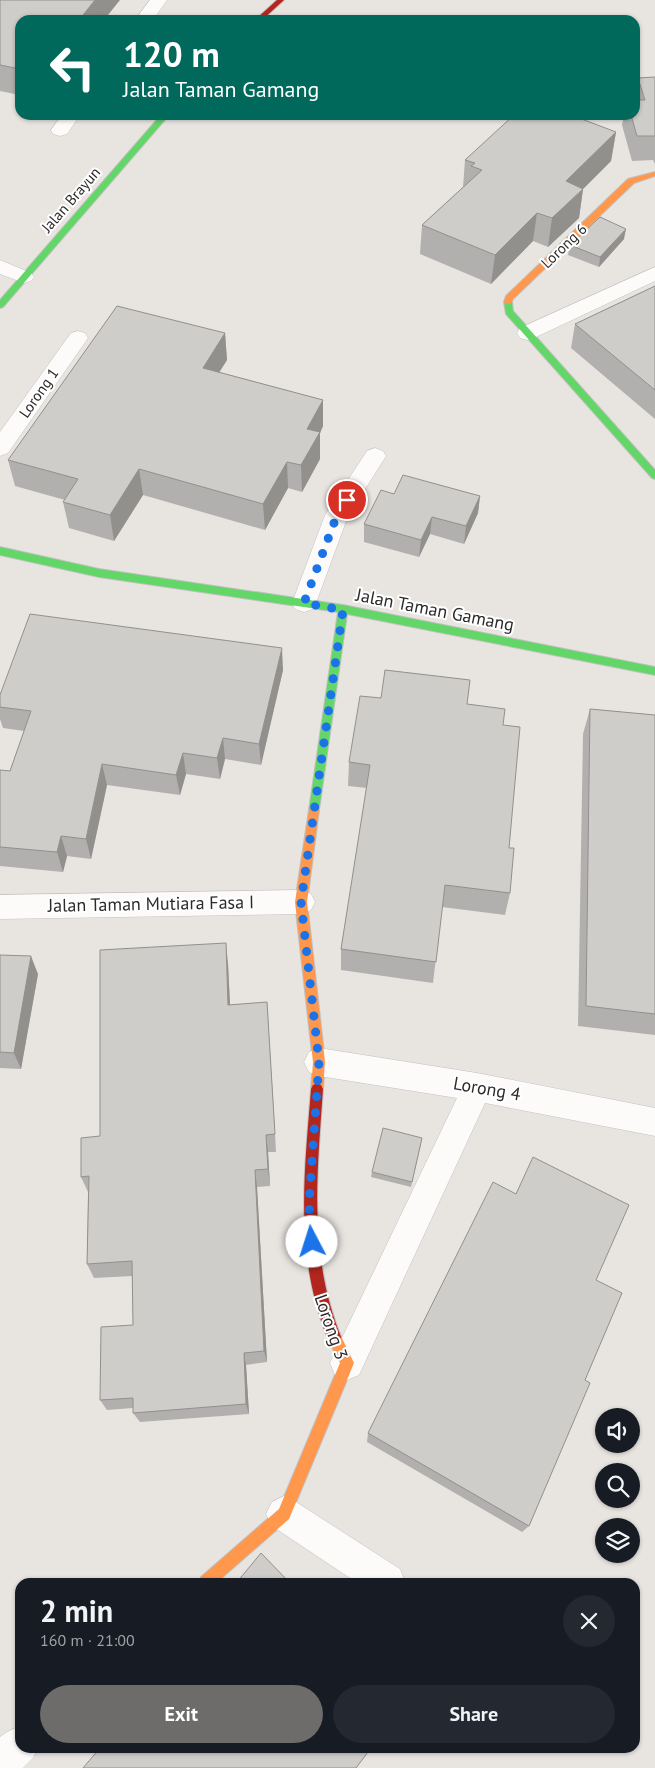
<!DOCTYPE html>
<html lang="en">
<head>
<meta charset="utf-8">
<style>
  :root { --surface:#171b24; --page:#242831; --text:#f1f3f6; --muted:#9ea1a6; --accent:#6d6c6b }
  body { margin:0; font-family:"PT Sans",sans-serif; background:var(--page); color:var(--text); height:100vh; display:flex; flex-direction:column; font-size:19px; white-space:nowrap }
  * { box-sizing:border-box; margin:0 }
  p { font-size:16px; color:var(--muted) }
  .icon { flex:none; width:28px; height:28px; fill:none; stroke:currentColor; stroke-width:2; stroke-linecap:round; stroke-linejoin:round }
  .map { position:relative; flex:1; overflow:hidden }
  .sheet { position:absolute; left:15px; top:1578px; width:625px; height:175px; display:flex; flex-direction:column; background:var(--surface); border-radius:15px; box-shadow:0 1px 4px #0004 }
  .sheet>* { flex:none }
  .top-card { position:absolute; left:15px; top:15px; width:625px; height:105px; border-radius:15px; box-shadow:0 1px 4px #0004; background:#00695c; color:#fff; overflow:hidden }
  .fabs { position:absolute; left:595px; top:1408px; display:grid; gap:10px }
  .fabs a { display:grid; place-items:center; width:45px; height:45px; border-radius:50%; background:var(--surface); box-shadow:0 1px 4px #0004; font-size:25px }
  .pin { position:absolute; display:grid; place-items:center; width:42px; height:42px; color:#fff; margin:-21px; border:2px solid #fff; border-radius:50%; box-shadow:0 1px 5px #0007 }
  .me { position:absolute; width:55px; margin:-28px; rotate:355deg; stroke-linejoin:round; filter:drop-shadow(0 0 4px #0008) }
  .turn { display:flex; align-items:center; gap:18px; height:105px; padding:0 25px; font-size:22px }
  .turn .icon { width:65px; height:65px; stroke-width:2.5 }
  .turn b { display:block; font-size:35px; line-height:42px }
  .round { display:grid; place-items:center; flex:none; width:52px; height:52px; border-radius:26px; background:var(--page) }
  .head { display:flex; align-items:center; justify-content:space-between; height:85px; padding:0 25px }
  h1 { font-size:30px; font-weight:700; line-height:38px }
  .action { display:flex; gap:10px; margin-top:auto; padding:10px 25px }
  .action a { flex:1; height:58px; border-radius:30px; background:var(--accent); color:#fff; font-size:20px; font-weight:700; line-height:58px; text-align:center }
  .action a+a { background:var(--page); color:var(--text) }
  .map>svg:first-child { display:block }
</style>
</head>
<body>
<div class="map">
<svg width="655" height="1768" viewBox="0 0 655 1768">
  <rect width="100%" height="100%" fill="#e8e5e1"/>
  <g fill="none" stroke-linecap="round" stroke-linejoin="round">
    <g stroke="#c2c1c1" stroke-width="1">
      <path id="street" d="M 150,0 L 167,0 L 153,20 L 135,20 Z
        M 62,115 L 80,115 L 67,134 L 60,136 L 53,134 L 51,130 Z
        M 0,260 L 31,273 L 34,277 L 31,281 L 24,283 L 0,274 Z
        M 655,267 L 655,281 L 534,338 L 527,340 L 520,338 L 517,333 L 520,328 Z
        M 78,331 L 85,333 L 88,338 L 8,453 L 0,456 L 0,432 L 71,333 Z
        M 375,448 L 383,451 L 386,456 L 348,516 L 316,603 L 313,609 L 304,612 L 295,609 L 292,603 L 325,515 L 367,451 Z
        M 301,890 L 311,894 L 315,902 L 311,910 L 301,914 L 0,919 L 0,895 Z
        M 319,1048 L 477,1073 L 655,1108 L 655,1136 L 485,1103 L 359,1375 L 347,1380 L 335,1375 L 330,1363 L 457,1098 L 319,1076 L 309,1072 L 304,1062 L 309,1052 Z
        M 284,1496 L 296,1502 L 400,1569 L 405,1582 L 356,1582 L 272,1526 L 266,1514 L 272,1502 Z
        M 20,1726 L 20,1748 L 38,1748 L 33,1758 L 23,1768 L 0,1768 L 0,1737 L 7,1732 Z"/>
    </g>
    <g stroke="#c2c1c1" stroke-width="2">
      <path id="fast" d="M 161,115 L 169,115 L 3,307 L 0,308 L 0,300 Z
        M 508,299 L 512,302 L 513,311 L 655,470 L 655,479 L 652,478 L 506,314 L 504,302 Z
        M 0,547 L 99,569 L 343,605 L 655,667 L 655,675 L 347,614 L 319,810 L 318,813 L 310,813 L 309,810 L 338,612 L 99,577 L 0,555 Z"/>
    </g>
    <g stroke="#c2c1c1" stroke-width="2">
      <path id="slow" d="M 655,172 L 655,176 L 634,183 L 513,299 L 511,304 L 505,304 L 504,302 L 506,296 L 628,179 Z
        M 314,805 L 318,807 L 319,810 L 307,902 L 325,1062 L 323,1089 L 321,1093 L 317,1095 L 313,1093 L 311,1089 L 313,1062 L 295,902 L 309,810 L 310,807 Z
        M 334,1330 L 339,1332 L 354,1363 L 289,1519 L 217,1582 L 199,1582 L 201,1577 L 279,1509 L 340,1363 L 327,1337 L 329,1332 Z"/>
    </g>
    <g stroke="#c2c1c1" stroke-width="2">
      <path id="jam" d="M 277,0 L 284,0 L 262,20 L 255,20 Z
        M 317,1083 L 321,1085 L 323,1089 C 317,1176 308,1254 341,1337 L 339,1342 L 334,1344 L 329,1342 C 294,1257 304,1178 311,1089 L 313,1085 Z"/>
    </g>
    <use href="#street" fill="#fcfbfa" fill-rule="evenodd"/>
    <use href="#fast" fill="#63d668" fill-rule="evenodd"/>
    <use href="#slow" fill="#ff974d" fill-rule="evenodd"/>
    <use href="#jam" fill="#b3261e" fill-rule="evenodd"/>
  </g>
  <path fill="#b2b0ae" d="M 0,0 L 20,20 L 20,95 L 0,91 Z
    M 655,77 L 655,164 L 653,160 L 632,161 L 622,125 L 624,115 L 635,115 L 635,96 L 638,78 Z
    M 616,132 L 611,161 L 583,189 L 579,218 L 548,247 L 533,241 L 491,284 L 420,254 L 422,225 L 463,187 L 465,160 Z
    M 624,239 L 599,267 L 568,255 L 570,245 Z
    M 655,286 L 655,419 L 571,348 L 575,324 Z
    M 225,333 L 227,360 L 219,372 L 323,400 L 323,426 L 320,433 L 320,459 L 302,492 L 288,488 L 265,530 L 143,495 L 114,541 L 69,528 L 63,502 L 65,500 L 15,486 L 8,460 Z
    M 394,494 L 480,496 L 478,513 L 464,544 L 430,534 L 419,557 L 364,542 L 364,524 Z
    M 283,670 L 261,765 L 225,759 L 220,779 L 186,774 L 180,795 L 107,785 L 91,859 L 67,856 L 63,872 L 0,866 L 0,770 L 10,771 L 24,731 L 3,728 L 0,719 L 0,695 Z
    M 381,698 L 467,704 L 503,725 L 509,848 L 510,893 L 505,915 L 442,907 L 433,983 L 341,970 L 341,949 L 367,788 L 348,786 L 349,762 Z
    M 590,709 L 655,715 L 655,1035 L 578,1026 L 583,734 Z
    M 0,955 L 38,974 L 21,1069 L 0,1068 Z
    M 228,964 L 230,1005 L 267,1002 L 276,1152 L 268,1152 L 270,1186 L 257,1187 L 267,1362 L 246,1365 L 249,1414 L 140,1422 L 133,1413 L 133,1408 L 107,1410 L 100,1400 L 133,1325 L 132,1276 L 94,1278 L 87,1264 L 88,1192 L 81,1177 L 100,1136 Z
    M 421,1144 L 411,1187 L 371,1177 L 372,1172 Z
    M 596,1280 L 585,1380 L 529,1526 L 522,1532 L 367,1442 L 368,1433 Z"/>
  <path fill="#91908d" d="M 95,0 L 120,0 L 104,20 L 79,20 Z
    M 616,132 L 611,161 L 578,194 L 583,189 L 579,218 L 548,247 L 552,218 L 566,181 Z
    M 537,213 L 533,241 L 491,284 L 495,255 Z
    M 626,229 L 624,239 L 599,267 L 600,257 Z
    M 225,333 L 227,360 L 205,395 L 203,368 Z
    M 323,400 L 323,426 L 320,433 L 320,459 L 302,492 L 301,465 L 307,429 Z
    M 287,462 L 288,488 L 265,530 L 263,504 Z
    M 139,469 L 143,495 L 114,541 L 110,515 Z
    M 480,496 L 478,513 L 464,544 L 466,526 Z
    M 432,517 L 430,534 L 419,557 L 421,540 Z
    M 282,648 L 283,670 L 261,765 L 259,744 Z
    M 223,738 L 225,759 L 220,779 L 217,758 Z
    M 183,753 L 186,774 L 180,795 L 176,775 Z
    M 102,764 L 107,785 L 91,859 L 86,839 Z
    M 61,836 L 67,856 L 63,872 L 57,852 Z
    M 226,943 L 228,964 L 231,1025 L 228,1005 Z
    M 31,956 L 38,974 L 21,1069 L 14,1053 Z
    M 267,1002 L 268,1022 L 276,1152 L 275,1134 Z
    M 266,1135 L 268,1152 L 270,1186 L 268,1169 Z
    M 255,1170 L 257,1187 L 267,1362 L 264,1351 Z
    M 244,1353 L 246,1365 L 249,1414 L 246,1404 Z"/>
  <path fill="#cfcdca" stroke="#91908d" d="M 0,0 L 95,0 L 79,20 L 20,20 L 20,69 L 0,65 Z
    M 655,77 L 655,136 L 637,136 L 631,115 L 635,115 L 635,100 L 645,100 L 638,78 Z
    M 514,115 L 571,115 L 616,132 L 566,181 L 583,189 L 552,218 L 537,213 L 495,255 L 422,225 L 482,170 L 471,166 L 475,163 L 465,160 Z
    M 600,217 L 626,229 L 600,257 L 570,245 Z
    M 655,286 L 655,390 L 575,324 Z
    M 117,306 L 225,333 L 203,368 L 323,400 L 307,429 L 320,432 L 301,465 L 287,462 L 263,504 L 139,469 L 110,515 L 63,502 L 78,479 L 8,460 Z
    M 403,475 L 480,496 L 466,526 L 432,517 L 421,540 L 364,524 L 381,490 L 394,494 Z
    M 30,614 L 282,648 L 259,744 L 223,738 L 217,758 L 183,753 L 176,775 L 102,764 L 86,839 L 61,836 L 57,852 L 0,847 L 0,770 L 10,771 L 31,711 L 0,707 L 0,695 Z
    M 385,670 L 470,680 L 467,704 L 505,709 L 503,725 L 520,727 L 509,848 L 514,848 L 510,893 L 445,885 L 436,962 L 341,949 L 370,765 L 349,762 L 360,696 L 381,698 Z
    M 590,709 L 655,715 L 655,1014 L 586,1006 Z
    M 226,943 L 228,1005 L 267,1002 L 275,1134 L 266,1135 L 268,1169 L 255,1170 L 264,1351 L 244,1353 L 246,1404 L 133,1413 L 133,1398 L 100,1400 L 101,1327 L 133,1325 L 132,1261 L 87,1264 L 89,1176 L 81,1177 L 81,1138 L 100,1136 L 100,950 Z
    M 0,955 L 31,956 L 14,1053 L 0,1052 Z
    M 383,1128 L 422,1138 L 412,1182 L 372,1172 Z
    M 533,1157 L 629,1205 L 596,1280 L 622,1293 L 585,1380 L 590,1383 L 529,1526 L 368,1433 L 493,1182 L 516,1194 Z
    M 261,1553 L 289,1582 L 237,1582 Z
    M 100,1748 L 371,1748 L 356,1768 L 83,1768 Z"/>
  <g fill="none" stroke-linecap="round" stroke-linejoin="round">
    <path stroke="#1a73e8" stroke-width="9" stroke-dasharray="0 16.2" d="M 312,1242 L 309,1204 L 319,1062 L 301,902 L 343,610 L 304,603 L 337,515 L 347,500"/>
  </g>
  <g text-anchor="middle" stroke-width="4" stroke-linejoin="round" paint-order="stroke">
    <g font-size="15" fill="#2b2b2b" stroke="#fff">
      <text transform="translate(71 200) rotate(-49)" y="5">Jalan Brayun</text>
      <text transform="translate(564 246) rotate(-44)" y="5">Lorong 6</text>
      <text transform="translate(39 393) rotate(-55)" y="5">Lorong 1</text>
    </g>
    <g font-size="18" fill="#2b2b2b" stroke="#fff">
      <text transform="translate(435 610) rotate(11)" y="6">Jalan Taman Gamang</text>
      <text transform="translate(151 904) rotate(-1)" y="6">Jalan Taman Mutiara Fasa I</text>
      <text transform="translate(487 1089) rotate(10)" y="6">Lorong 4</text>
      <text transform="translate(331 1327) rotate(71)" y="6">Lorong 3</text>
    </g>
  </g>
</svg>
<div class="fabs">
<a><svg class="icon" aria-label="sound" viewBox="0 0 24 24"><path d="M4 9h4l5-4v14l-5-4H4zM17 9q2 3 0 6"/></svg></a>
<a><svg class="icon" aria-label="search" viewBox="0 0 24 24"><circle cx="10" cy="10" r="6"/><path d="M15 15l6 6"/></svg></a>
<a><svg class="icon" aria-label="layers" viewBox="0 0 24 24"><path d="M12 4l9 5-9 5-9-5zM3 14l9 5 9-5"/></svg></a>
</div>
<div class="pin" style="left:347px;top:500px;background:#d93025"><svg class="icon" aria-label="arrive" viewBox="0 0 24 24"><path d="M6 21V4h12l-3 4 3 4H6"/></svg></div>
<svg class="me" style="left:312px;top:1242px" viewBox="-20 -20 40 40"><circle r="19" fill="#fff"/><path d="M0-13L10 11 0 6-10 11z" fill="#1a73e8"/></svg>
<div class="top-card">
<div class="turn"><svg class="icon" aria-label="left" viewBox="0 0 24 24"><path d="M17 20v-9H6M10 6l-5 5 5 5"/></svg><div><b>120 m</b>Jalan Taman Gamang</div></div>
</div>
<section class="sheet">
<div class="head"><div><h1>2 min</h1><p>160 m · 21:00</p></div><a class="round"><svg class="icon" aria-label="close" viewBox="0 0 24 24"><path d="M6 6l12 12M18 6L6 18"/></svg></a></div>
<div class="action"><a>Exit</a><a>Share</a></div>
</section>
</div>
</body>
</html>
